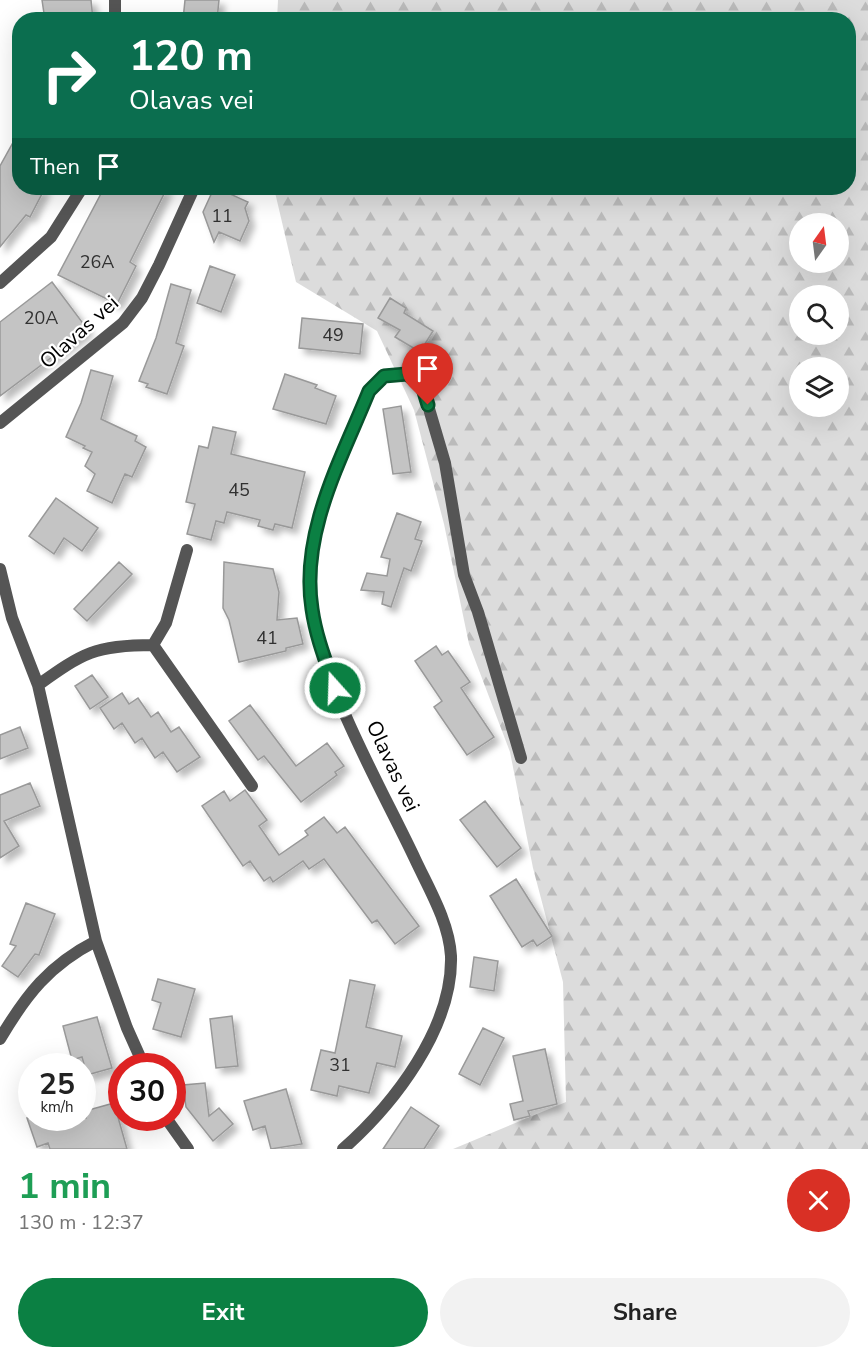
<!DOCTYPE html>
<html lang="en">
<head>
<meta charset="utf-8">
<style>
  :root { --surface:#fff; --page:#f2f2f2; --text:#222; --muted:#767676; --accent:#0b8043 }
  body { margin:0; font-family:"Nunito Sans",sans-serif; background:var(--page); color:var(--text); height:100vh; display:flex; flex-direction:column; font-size:22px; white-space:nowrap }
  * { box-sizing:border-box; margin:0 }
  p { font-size:20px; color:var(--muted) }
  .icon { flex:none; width:33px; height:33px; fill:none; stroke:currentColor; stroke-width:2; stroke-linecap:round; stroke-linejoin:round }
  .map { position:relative; height:1149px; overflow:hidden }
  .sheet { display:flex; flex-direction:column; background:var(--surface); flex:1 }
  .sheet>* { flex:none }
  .top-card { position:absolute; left:12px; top:12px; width:844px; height:183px; border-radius:24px; box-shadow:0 6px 24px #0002; background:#0b6e4f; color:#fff; overflow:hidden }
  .needle { width:39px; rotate:14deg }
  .tools { position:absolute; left:789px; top:213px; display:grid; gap:12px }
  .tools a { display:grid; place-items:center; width:60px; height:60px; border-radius:50%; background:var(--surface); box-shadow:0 6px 24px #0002; font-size:30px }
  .speed { position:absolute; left:18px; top:1053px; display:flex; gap:12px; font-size:30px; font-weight:700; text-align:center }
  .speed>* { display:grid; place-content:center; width:78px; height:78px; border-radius:50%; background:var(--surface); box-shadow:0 6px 24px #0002; line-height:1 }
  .speed small { font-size:15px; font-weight:400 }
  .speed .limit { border:9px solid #d22; background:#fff; color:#111 }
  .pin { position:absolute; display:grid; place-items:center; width:51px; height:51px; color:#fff; margin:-62px -26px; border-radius:50% 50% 50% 0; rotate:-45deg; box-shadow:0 0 6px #0007 }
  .pin .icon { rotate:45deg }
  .me { position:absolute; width:66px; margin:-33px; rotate:340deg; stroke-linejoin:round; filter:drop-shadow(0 0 4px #0008) }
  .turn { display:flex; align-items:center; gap:21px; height:126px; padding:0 18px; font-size:27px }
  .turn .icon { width:78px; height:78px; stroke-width:2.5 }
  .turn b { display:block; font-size:42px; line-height:51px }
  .then { display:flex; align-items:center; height:57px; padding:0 18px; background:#0003; gap:12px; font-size:22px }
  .round { display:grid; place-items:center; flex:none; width:63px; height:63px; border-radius:32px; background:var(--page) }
  .headline { display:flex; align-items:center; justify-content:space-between; height:102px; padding:0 18px }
  h1 { font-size:36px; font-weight:700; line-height:45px; color:#1e9e55 }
  .primary-button { display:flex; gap:12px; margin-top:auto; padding:12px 18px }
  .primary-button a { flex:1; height:69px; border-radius:36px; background:var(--accent); color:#fff; font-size:24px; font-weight:700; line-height:69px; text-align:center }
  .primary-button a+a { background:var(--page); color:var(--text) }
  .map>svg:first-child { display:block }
</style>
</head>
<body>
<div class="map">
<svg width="868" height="1149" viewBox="0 0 868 1149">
  <defs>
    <pattern id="forest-firs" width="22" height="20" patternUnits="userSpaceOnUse" patternTransform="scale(1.5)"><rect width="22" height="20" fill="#dcdcdc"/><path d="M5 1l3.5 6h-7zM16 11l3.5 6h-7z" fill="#bbb"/></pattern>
    <filter id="shadow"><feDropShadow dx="5.5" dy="5.5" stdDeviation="3" flood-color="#0004"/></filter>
  </defs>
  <rect width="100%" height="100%" fill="#fff"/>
  <path fill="url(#forest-firs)" fill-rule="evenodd" d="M 278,0 L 868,0 L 868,1149 L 453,1149 L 566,1102 L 563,982 L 533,868 L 510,752 L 469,644 L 444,524 L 414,410 L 377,331 L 296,282 L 274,188 L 849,188 L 849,20 L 277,20 ZM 800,224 L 838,224 L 838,262 L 800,262 ZM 800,296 L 838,296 L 838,334 L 800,334 ZM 800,368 L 838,368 L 838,406 L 800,406 Z"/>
  <path fill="#c4c4c4" stroke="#999" stroke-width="1.5" filter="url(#shadow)" d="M 42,0 L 91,0 L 93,20 L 45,20 Z
    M 185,0 L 219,0 L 217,20 L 183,20 Z
    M 20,130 L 20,188 L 45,188 L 30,217 L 26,215 L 0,247 L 0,166 Z
    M 104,188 L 167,188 L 130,262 L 136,266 L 117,304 L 58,275 Z
    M 214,188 L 233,188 L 230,194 L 248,202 L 245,208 L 249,221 L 240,241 L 219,232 L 214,242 L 203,212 Z
    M 210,266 L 235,275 L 221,312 L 197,303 Z
    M 52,282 L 88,330 L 0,396 L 0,322 Z
    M 171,284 L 191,290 L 176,343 L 184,346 L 167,394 L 146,387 L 148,384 L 139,381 L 156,338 Z
    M 390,298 L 406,308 L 404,313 L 433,331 L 420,352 L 395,337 L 400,330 L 378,318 Z
    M 302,318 L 363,324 L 360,354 L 299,348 Z
    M 91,370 L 113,376 L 101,419 L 137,436 L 135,441 L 146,447 L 132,477 L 125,474 L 112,503 L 87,491 L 95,474 L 85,466 L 92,452 L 83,448 L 85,446 L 66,437 L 81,403 Z
    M 285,374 L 317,385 L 315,388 L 336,396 L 326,424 L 273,409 Z
    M 401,406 L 411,472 L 393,474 L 383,409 Z
    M 213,427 L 236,432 L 231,454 L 305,472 L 292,528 L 275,524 L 273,530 L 258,526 L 260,520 L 227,512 L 224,523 L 216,521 L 211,540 L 187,534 L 195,504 L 186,502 L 199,446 L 208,448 Z
    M 56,498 L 98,528 L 82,551 L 64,538 L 54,554 L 29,536 Z
    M 397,513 L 421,522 L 415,539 L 422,541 L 411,571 L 404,568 L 391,607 L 382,604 L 384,592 L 361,590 L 367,573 L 387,576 L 390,559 L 381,557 Z
    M 119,562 L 132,574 L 87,621 L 74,609 Z
    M 224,562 L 273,569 L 279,592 L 277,620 L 297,618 L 303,644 L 286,648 L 286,651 L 239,662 L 229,620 L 223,608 Z
    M 436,646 L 442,655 L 448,651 L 470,682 L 461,688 L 494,737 L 467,755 L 434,707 L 442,701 L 415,661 Z
    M 92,675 L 108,697 L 90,709 L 75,686 Z
    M 122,693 L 129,704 L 138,698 L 151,717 L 158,712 L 171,732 L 179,727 L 200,757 L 177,772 L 163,752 L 155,758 L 142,738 L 135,743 L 122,723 L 114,729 L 100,708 Z
    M 250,705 L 296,766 L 327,743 L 344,766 L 335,772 L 337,775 L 301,802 L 264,756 L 258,760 L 229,721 Z
    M 20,727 L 28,748 L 0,759 L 0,735 Z
    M 30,783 L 40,806 L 4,821 L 19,846 L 0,858 L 0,795 Z
    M 245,790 L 267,820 L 259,826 L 279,855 L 308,835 L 305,831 L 324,817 L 337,833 L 345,827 L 419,926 L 395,944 L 377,920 L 372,923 L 324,859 L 309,869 L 303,861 L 273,882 L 270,877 L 264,881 L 250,861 L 243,866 L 202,806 L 224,791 L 230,801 Z
    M 485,801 L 521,848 L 497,867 L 460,820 Z
    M 516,879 L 552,936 L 537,946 L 533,940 L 522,947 L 490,896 Z
    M 26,903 L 55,914 L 39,955 L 35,954 L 18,977 L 2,966 L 16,946 L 10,944 Z
    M 474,957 L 498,961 L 494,991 L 470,987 Z
    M 158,979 L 195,989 L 181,1037 L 153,1029 L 161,1003 L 152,1000 Z
    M 350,980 L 375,985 L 366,1027 L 402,1036 L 395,1067 L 377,1063 L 369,1093 L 339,1086 L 337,1096 L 311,1090 L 321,1050 L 335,1053 Z
    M 232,1016 L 238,1066 L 216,1068 L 210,1019 Z
    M 97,1017 L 112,1068 L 87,1075 L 82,1057 L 72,1060 L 63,1026 Z
    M 483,1028 L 504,1038 L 480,1085 L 459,1074 Z
    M 545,1049 L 557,1104 L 528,1111 L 530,1116 L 514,1120 L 510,1104 L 523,1101 L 513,1056 Z
    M 205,1083 L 209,1116 L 219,1108 L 233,1124 L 213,1141 L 186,1107 L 183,1085 Z
    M 286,1089 L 302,1144 L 271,1149 L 265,1126 L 253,1130 L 244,1101 Z
    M 114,1103 L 127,1149 L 50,1149 L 48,1143 L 37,1147 L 27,1118 L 86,1118 L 85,1111 Z
    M 411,1107 L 439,1126 L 424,1149 L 383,1149 Z"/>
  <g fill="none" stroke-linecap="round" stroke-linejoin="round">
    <path stroke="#555" stroke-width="12" d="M 115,0 L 115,20
      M 0,283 L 51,237 L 82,188
      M 0,423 L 123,323 L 142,298 L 159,265 L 194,188
      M 0,569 L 12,618 L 38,685 L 96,941 L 127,1028 L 144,1066
      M 153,645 L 166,623 L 187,550
      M 38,685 C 83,653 95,645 153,645 L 252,786
      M 0,1039 C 26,995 49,965 96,941
      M 166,1118 L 188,1149
      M 343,1149 C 394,1104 453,1028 451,956 C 449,922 429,889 415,859 C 380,785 323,688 312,608 C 302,531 340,460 369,391 L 384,377 L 407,373 L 422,385 L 445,463 L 464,575 L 478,612 L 521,758"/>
  </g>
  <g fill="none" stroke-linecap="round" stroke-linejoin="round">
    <g stroke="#07532c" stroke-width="15">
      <path id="route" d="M 335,688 C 326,662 316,637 312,609 C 300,533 341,460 369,391 L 384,376 L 407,374 L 422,385 L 428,405"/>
    </g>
    <use href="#route" stroke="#0b8043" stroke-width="10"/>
  </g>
  <g text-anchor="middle" stroke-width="4.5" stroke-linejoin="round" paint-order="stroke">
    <g font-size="18" fill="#313131">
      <text x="222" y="222">11</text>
      <text x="97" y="268">26A</text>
      <text x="41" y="324">20A</text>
      <text x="333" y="341">49</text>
      <text x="239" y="496">45</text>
      <text x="267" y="644">41</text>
      <text x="340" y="1071">31</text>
    </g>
    <g font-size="21" fill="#000" stroke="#fff">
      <text transform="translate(79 332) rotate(-42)" y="7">Olavas vei</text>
      <text transform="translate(393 766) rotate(65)" y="7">Olavas vei</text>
    </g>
  </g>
</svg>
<div class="tools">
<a><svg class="needle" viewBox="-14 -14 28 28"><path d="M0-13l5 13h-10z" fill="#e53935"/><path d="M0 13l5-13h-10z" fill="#767676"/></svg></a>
<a><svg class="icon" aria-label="search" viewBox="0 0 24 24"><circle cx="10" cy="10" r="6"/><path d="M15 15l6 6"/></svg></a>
<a><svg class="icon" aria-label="layers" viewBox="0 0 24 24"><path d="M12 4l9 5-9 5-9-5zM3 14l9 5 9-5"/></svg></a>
</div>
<div class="speed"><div>25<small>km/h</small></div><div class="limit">30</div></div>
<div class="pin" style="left:428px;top:405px;background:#d93025"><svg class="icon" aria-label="arrive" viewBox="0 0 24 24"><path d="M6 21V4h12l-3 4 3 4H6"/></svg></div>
<svg class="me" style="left:335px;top:688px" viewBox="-20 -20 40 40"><circle r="17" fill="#0b8043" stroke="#fff" stroke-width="3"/><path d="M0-11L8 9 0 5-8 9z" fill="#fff"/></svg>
<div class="top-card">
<div class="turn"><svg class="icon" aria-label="right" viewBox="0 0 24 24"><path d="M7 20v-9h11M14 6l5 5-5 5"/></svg><div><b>120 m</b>Olavas vei</div></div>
<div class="then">Then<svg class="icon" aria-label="arrive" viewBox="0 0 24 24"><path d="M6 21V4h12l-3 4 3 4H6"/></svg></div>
</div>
</div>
<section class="sheet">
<div class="headline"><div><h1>1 min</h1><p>130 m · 12:37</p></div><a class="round" style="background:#d93025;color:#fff"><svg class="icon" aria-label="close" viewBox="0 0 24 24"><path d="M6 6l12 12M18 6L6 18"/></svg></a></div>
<div class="primary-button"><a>Exit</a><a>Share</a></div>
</section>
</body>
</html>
